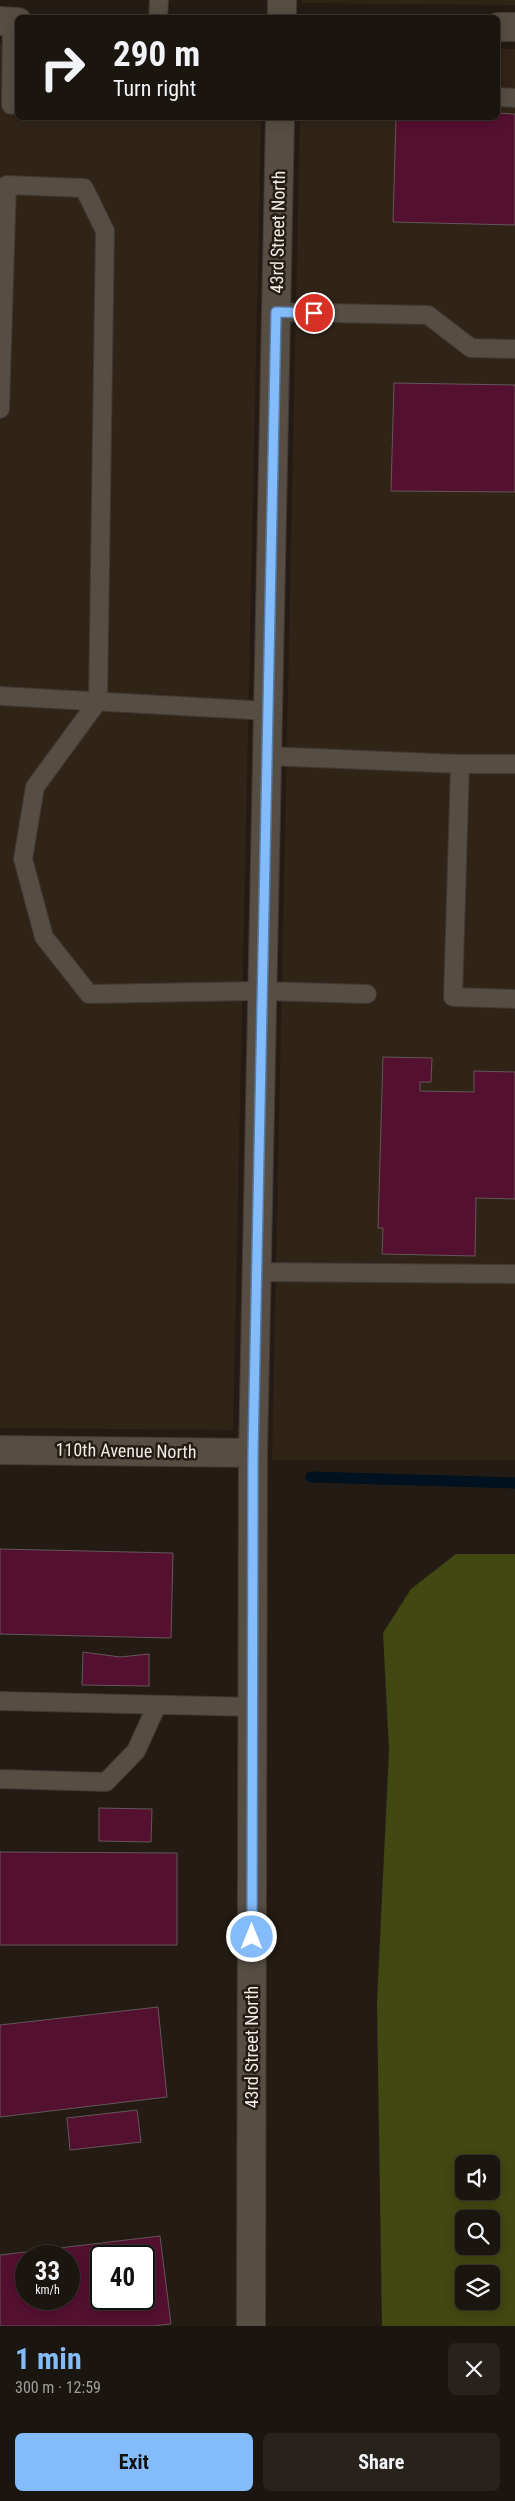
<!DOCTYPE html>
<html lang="en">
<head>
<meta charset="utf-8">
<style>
  :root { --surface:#1b150f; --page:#28221d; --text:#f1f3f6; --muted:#a09f9e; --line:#39342f; --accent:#84bcfb }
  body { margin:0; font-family:"Roboto Condensed",sans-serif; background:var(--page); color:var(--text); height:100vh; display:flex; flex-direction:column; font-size:19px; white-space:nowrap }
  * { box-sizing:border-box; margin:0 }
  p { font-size:16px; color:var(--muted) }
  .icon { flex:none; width:28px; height:28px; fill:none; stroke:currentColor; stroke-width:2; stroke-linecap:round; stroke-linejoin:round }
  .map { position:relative; height:2326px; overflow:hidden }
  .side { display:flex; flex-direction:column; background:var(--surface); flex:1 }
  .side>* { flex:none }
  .guide { position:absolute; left:15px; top:15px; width:485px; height:105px; border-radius:8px; box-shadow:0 2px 12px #0003,0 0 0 1px var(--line); background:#1b150f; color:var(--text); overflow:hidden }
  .controls { position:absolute; left:455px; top:2155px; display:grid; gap:10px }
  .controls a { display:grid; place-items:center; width:45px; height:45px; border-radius:8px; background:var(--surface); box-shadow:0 2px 12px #0003,0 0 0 1px var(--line); font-size:25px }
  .speed { position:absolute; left:15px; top:2245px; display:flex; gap:10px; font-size:25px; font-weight:700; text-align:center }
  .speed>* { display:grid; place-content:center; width:65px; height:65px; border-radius:50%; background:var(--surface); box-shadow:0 2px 12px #0003,0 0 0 1px var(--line); line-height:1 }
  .speed small { font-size:12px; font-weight:400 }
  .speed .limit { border:2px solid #111; border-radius:8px; background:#fff; color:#111 }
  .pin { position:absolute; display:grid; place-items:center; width:42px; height:42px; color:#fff; margin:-21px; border:2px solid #fff; border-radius:50%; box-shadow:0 1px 5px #0007 }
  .me { position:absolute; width:55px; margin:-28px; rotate:0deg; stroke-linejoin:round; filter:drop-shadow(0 0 4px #0008) }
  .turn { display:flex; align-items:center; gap:18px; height:105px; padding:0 15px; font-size:22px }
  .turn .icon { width:65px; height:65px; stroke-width:2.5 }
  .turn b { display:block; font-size:35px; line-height:42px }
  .round { display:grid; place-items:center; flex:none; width:52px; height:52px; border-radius:8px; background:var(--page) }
  .head { display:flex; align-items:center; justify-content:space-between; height:85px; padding:0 15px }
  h1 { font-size:30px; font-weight:700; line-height:38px; color:var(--accent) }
  .action { display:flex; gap:10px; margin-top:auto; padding:10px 15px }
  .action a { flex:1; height:58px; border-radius:8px; background:var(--accent); color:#111; font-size:20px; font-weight:700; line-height:58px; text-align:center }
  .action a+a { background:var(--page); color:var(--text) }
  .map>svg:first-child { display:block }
</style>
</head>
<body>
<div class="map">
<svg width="515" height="2326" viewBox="0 0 515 2326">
  <rect width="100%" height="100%" fill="#241c14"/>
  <path fill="#302417" d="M 302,0 L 515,0 L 515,5 L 302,3 Z
    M 0,43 L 17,43 L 18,118 L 261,118 L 233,1430 L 0,1428 Z
    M 498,49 L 515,49 L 515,1460 L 272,1460 L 300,118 L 498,118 Z"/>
  <path fill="#414811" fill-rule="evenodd" d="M 456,1554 L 515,1554 L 515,2326 L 382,2326 L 377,2002 L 389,1750 L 383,1633 L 411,1589 ZM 464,2164 L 491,2164 L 491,2191 L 464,2191 ZM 464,2219 L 491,2219 L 491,2246 L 464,2246 ZM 464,2274 L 491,2274 L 491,2301 L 464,2301 Z"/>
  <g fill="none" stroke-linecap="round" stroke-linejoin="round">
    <path stroke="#00121f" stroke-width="11" d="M 311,1477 L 515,1483"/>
  </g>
  <path fill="#54102f" stroke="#64565a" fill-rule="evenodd" d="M 498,113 L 515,114 L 515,225 L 393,222 L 396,118 L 498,118 Z
    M 394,383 L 515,385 L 515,492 L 391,491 Z
    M 383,1057 L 432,1058 L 431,1082 L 420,1082 L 420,1091 L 474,1092 L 474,1071 L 515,1072 L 515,1199 L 476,1198 L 475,1256 L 382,1254 L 383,1228 L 378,1228 Z
    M 0,1549 L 173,1553 L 171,1638 L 0,1634 Z
    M 83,1652 L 120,1657 L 149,1654 L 149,1686 L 82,1685 Z
    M 99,1808 L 152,1809 L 151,1842 L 99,1841 Z
    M 0,1852 L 177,1853 L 177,1945 L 0,1945 Z
    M 158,2007 L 167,2097 L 0,2117 L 0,2025 Z
    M 137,2110 L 141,2142 L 70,2150 L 67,2118 Z
    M 160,2236 L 171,2324 L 152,2326 L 0,2326 L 0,2255 ZM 26,2256 L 69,2256 L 69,2299 L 26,2299 ZM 101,2256 L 144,2256 L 144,2299 L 101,2299 Z"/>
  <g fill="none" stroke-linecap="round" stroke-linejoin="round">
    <g stroke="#3f3934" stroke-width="20">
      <path id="service" d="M 158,18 L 159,0
        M 498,97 L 515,98
        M 11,105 L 12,22
        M 276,312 L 428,315 L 471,348 L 515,349
        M 0,409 L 7,185 L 84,188 L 105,231 L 98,701 L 35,787 L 23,859 L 44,937 L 89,994 L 262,991 L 367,994
        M 0,696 L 268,711
        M 267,756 L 460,764 L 453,997 L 515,999
        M 460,764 L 515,764
        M 256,1272 L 515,1274
        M 0,1701 L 253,1707
        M 0,1779 L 106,1782 L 136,1751 L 157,1705"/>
    </g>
    <g stroke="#3f3934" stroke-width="30">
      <path id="minor" d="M 0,21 L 18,22
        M 498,27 L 515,27"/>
    </g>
    <g stroke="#3f3934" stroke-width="30">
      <path id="tertiary" d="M 282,18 L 282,0
        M 0,1450 L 253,1453
        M 251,2326 L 253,1453 L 280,118"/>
    </g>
    <use href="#service" stroke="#564d43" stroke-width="18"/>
    <use href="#minor" stroke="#564d43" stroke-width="28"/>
    <use href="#tertiary" stroke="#564d43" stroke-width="28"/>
  </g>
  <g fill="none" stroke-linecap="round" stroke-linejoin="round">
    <g stroke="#567aa3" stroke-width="12">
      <path id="route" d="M 252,1937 L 253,1453 L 276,312 L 314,313"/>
    </g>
    <use href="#route" stroke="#84bcfb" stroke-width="9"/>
  </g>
  <g text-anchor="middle" stroke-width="5" stroke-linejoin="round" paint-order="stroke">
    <g font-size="18" fill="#f0eae5" stroke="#241c14">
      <text transform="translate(278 232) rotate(-89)" y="6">43rd Street North</text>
      <text transform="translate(126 1451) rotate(1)" y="6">110th Avenue North</text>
      <text transform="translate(252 2047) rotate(-90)" y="6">43rd Street North</text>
    </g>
  </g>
</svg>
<div class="controls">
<a><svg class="icon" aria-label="sound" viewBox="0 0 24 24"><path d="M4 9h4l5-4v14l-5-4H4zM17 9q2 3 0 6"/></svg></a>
<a><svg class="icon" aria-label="search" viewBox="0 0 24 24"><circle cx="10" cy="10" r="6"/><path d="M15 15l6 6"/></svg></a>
<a><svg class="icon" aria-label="layers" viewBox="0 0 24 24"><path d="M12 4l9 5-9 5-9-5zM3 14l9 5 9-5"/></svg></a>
</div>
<div class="speed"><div>33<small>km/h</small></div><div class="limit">40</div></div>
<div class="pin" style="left:314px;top:313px;background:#d93025"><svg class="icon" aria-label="arrive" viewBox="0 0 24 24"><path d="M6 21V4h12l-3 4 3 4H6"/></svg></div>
<svg class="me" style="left:252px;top:1937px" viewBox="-20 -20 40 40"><circle r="17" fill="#84bcfb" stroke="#fff" stroke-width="3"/><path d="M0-11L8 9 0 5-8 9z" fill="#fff"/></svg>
<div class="guide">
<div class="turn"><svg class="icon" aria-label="right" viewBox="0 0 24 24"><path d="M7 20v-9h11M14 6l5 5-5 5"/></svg><div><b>290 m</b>Turn right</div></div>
</div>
</div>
<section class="side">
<div class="head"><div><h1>1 min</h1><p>300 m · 12:59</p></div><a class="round"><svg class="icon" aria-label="close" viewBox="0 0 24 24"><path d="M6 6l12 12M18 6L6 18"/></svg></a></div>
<div class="action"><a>Exit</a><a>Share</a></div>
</section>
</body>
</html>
